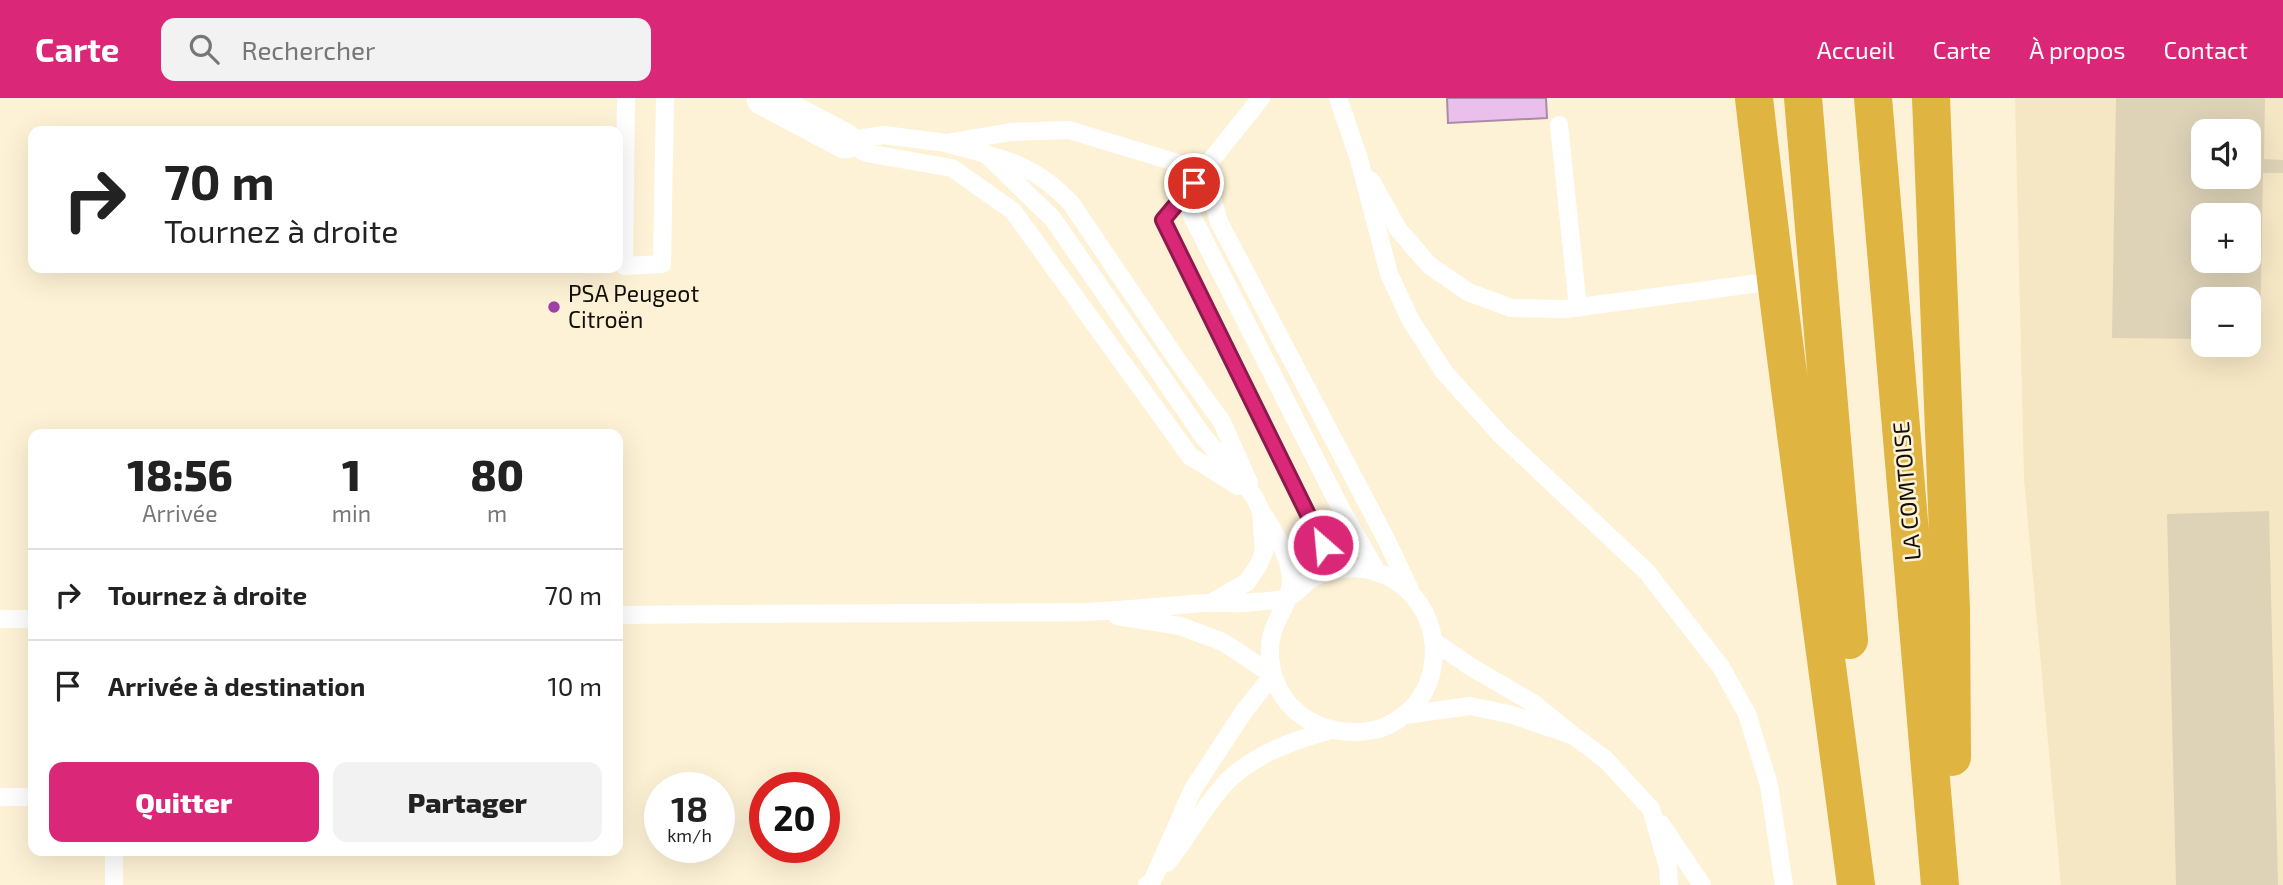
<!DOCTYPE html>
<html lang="fr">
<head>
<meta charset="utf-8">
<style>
  :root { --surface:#fff; --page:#f2f2f2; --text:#222; --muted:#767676; --line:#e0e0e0; --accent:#db2777 }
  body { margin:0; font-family:"Exo 2",sans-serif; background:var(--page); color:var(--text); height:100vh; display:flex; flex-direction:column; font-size:26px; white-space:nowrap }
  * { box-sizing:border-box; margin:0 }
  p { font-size:23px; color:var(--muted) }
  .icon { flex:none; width:38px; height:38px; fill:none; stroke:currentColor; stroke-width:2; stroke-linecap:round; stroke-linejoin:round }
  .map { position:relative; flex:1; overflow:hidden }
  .sheet { position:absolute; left:28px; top:331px; width:595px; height:427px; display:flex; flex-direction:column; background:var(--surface); border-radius:14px; box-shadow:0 7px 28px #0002 }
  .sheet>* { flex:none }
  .top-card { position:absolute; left:28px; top:28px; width:595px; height:147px; border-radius:14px; box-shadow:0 7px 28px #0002; background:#fff; color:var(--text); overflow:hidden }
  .tools { position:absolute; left:2191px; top:21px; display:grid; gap:14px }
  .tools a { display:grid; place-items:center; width:70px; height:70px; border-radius:14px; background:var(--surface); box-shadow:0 7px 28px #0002; font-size:35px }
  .speed { position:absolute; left:644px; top:674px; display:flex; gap:14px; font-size:35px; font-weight:700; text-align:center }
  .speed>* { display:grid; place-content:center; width:91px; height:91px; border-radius:50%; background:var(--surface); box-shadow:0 7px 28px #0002; line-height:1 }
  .speed small { font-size:18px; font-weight:400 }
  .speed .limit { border:10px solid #d22; background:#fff; color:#111 }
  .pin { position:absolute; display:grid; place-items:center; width:60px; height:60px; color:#fff; margin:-30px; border:4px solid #fff; border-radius:50%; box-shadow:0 2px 7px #0007 }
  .me { position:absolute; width:77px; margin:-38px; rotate:333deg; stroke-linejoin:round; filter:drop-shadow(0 0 5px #0008) }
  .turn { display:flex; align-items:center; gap:24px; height:147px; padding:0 21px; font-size:32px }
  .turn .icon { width:91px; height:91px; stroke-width:2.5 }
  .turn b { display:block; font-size:49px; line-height:60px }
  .eta { display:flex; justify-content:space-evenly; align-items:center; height:119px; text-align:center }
  .eta b { font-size:42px; font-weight:800; line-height:49px }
  .action { display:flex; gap:14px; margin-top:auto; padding:14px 21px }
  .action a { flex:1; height:80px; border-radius:14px; background:var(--accent); color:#fff; font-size:28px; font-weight:800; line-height:80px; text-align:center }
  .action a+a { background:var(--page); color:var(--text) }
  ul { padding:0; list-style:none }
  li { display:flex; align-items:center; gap:21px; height:91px; padding:0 21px; border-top:2px solid var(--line) }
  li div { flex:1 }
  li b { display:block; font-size:26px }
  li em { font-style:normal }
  header { display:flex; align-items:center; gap:42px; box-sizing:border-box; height:98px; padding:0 35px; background:var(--accent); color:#fff }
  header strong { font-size:33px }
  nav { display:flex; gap:38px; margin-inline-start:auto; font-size:24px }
  .search { width:490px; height:63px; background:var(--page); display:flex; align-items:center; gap:18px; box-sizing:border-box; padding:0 24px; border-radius:14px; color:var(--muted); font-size:26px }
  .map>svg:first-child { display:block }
</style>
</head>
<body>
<header>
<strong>Carte</strong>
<div class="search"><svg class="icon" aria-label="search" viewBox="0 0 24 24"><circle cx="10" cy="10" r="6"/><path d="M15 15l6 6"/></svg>Rechercher</div>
<nav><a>Accueil</a><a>Carte</a><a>À propos</a><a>Contact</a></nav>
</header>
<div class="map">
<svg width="2283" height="787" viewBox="0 0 2283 787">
  <rect width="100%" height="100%" fill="#fef2d6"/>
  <path fill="#f5e7c4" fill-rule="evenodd" d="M 2015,0 L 2283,0 L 2283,787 L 2061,787 L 2024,381 ZM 2203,33 L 2249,33 L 2249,79 L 2203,79 ZM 2203,117 L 2249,117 L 2249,163 L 2203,163 ZM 2203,201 L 2249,201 L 2249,247 L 2203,247 Z"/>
  <path fill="#ebbfec" stroke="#aa8aa7" stroke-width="2" d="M 1447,0 L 1546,0 L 1547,20 L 1448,25 Z"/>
  <path fill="#ded3b7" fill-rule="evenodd" d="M 2116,0 L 2265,0 L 2264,61 L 2283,62 L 2283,75 L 2263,75 L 2260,242 L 2249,242 L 2249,201 L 2203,201 L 2203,241 L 2112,240 ZM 2203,33 L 2249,33 L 2249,79 L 2203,79 ZM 2203,117 L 2249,117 L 2249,163 L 2203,163 Z
    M 2269,413 L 2278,787 L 2176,787 L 2167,416 Z"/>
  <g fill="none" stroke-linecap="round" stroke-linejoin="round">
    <path stroke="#fff" stroke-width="18" d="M 626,0 L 624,168 L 662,166 L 665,0
      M 1261,0 L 1163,122 L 1336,472
      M 1338,0 L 1359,61 L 1389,176 L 1411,223 L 1444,274 L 1501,337 L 1647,474 L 1721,569 L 1747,616 L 1769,687 L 1784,787
      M 1559,27 L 1578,210
      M 845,43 L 884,37 L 946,45 L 986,56 L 1053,121 L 1203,338 L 1254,398 L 1261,413 L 1264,454 L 1258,468 L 1247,484 L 1214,503
      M 845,43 L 866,55 L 952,70 L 1013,113 L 1190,358 L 1238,388
      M 952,44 L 1011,34 L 1069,32 L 1204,73
      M 988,57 C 1025,67 1044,78 1070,104 L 1178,263 L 1222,324 L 1249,385
      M 1204,73 L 1219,124 L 1386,441 L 1410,492
      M 1371,83 L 1398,131 L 1429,167 L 1468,194 L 1511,210 L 1565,211 L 1775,183
      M 1184,96 L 1191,116 L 1341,411 L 1377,474
      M 618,517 C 723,516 829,515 934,515 C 986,514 1037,515 1089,514 C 1128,512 1166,508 1205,505 C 1218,504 1231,506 1243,505 C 1257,503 1276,504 1288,499 C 1296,497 1302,488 1308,483 C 1327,470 1355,467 1376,474 C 1427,489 1448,549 1424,594 C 1414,612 1394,628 1374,632 C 1320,643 1268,609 1270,550 C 1270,525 1290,508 1291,484 C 1291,458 1274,434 1261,413
      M 1117,518 L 1180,528 L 1223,544 L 1273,577 L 1245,612 L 1193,691 L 1152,784 L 1147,787
      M 0,521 L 33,521
      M 1405,617 L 1470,608 L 1513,617 L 1574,638 L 1533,605 L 1471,569 L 1435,544
      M 1574,638 L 1606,662 L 1651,711 L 1668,769 L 1669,787
      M 0,699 L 33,699
      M 1661,726 L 1702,787
      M 1167,765 C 1186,741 1201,714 1221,690 C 1247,659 1290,643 1328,633
      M 114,787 L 114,752"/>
    <path stroke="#fff" stroke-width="35" d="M 764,0 L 845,43"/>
    <path stroke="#dfb441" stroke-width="38" d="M 1754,0 C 1784,263 1822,525 1856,787
      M 1803,0 L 1849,542
      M 1873,0 L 1940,787
      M 1931,0 L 1951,512 L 1952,659"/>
  </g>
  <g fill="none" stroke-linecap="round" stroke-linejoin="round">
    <g stroke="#8e194d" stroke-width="18">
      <path id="route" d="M 1194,85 L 1163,122 L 1323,447"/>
    </g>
    <use href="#route" stroke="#db2777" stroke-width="12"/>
  </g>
  <circle fill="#a040a7" stroke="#fef2d6" stroke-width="2.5" cx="554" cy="209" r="7"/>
  <g text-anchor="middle" stroke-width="5" stroke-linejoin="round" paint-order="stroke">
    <g font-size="23" fill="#141007" stroke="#fef2d6" text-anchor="start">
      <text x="568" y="204">PSA Peugeot<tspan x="568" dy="26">Citroën</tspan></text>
    </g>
    <g font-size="23" fill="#141007" stroke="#fef2d6">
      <text transform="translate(1907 393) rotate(-95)" y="8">LA COMTOISE</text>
    </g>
  </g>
</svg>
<div class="tools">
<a><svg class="icon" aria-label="sound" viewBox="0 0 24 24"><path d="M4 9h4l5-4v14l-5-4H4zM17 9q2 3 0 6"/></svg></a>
<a>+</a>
<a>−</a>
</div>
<div class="speed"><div>18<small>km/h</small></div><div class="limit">20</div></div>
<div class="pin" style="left:1194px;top:85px;background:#d93025"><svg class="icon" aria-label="arrive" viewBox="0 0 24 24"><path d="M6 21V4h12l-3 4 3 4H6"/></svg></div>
<svg class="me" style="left:1323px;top:447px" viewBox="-20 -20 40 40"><circle r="17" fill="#db2777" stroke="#fff" stroke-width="3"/><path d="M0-11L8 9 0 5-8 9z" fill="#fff"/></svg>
<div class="top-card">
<div class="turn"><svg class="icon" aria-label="right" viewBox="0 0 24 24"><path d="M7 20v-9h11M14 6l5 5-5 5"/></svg><div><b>70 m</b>Tournez à droite</div></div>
</div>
<section class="sheet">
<div class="eta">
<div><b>18:56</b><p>Arrivée</p></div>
<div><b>1</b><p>min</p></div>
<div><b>80</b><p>m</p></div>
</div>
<ul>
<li><svg class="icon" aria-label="right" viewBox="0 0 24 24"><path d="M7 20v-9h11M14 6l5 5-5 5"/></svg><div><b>Tournez à droite</b></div><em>70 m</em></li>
<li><svg class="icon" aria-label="arrive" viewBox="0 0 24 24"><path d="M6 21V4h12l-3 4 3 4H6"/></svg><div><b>Arrivée à destination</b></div><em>10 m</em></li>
</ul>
<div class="action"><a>Quitter</a><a>Partager</a></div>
</section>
</div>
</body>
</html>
